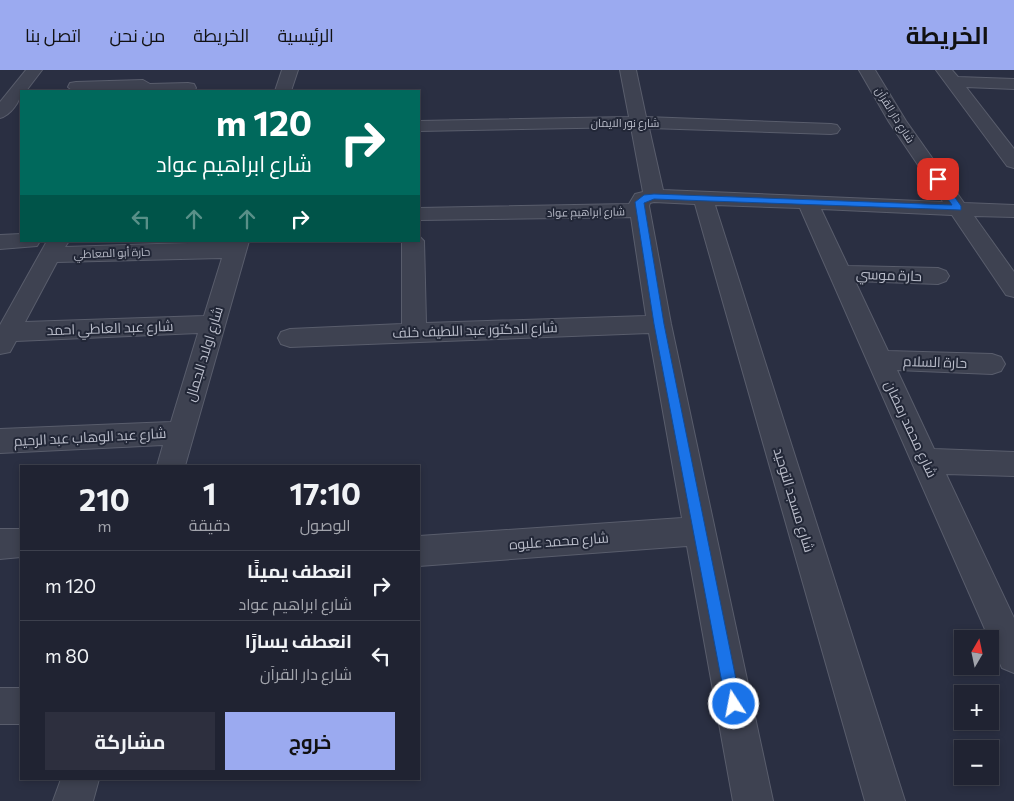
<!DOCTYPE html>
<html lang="ar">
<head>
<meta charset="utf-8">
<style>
  :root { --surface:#202332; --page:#2d2f3e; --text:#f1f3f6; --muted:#a2a4ac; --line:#3d404d; --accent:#9baaf0 }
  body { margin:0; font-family:Commissioner,Cairo,sans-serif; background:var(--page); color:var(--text); direction:rtl; height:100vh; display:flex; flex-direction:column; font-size:19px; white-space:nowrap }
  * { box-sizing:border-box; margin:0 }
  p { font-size:16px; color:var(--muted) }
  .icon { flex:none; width:28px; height:28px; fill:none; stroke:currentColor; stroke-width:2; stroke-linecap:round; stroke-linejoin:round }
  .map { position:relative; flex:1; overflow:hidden; direction:ltr }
  .side { position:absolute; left:20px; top:395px; width:400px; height:315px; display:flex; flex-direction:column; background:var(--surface); border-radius:0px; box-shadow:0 2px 8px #0003,0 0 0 1px var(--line); direction:rtl }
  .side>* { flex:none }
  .top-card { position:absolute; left:20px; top:20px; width:400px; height:152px; border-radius:0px; box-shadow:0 2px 8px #0003,0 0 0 1px var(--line); direction:rtl; background:#00695c; color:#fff; overflow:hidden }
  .needle { width:32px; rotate:9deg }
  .tools { position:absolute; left:954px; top:560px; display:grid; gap:10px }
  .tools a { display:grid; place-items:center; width:45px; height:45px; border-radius:0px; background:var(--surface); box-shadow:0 2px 8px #0003,0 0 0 1px var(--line); font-size:25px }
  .pin { position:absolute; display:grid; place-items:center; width:42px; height:42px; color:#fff; margin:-21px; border-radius:10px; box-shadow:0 2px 8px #0006 }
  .me { position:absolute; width:55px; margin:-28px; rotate:349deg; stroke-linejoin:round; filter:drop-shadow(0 0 4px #0008) }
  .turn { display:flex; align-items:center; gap:18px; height:105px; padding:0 25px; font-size:22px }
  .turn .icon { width:65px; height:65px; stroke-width:2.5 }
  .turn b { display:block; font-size:35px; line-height:42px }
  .lanes { display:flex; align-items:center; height:48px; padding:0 25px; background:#0003; justify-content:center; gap:25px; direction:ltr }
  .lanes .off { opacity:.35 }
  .eta { display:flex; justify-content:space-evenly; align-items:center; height:85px; text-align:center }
  .eta b { font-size:30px; font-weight:700; line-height:35px }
  .cta { display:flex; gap:10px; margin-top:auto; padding:10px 25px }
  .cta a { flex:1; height:58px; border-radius:0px; background:var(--accent); color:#111; font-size:20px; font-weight:700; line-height:58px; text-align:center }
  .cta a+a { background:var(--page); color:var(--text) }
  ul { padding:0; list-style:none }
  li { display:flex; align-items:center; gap:15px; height:70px; padding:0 25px; border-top:1px solid var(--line) }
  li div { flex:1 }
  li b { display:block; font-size:19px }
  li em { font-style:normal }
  header { display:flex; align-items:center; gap:30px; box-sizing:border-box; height:70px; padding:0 25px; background:var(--accent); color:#111 }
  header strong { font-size:24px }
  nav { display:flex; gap:28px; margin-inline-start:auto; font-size:18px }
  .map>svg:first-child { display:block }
</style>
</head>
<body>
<header>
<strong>الخريطة</strong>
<nav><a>الرئيسية</a><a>الخريطة</a><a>من نحن</a><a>اتصل بنا</a></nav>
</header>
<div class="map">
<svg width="1014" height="731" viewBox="0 0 1014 731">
  <rect width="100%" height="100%" fill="#2a2f42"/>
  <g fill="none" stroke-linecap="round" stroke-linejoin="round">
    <g stroke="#595d6c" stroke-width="2">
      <path id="minor" d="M 26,0 L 42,0 L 26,21 L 21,21 C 21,31 10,46 0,48 L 0,32 Z
        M 282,0 L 298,0 L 291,21 L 275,21 Z
        M 620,0 L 636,0 L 646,47 L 831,54 L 837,55 L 840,59 L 837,63 L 831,64 L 649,58 L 663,120 L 943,132 L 889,52 L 859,0 L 875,0 L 906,51 L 964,133 L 1014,135 L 1014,147 L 974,146 L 1014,202 L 1014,227 L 1006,225 L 952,145 L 821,139 L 848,196 L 938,198 L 946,201 L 949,206 L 946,211 L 938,214 L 855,211 L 888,281 L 992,284 L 1001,287 L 1005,294 L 1001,301 L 992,304 L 897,300 L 934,379 L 1014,382 L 1014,406 L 946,404 L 1014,548 L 1014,603 L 1002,598 L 800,138 L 715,135 L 905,731 L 865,731 L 695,134 L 654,132 L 650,133 L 649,136 L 671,254 L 773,731 L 733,731 L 687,476 L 419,496 L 419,466 L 682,448 L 649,263 L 290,277 L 281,274 L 278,268 L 281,262 L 290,259 L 402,254 L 402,171 L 419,171 L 419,166 L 424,171 L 426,253 L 646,246 L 631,147 L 419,150 L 419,138 L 629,134 L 635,124 L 643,122 L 631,57 L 419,61 L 419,51 L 629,47 Z
        M 936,0 L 952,0 L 958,7 L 1014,9 L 1014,19 L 966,17 L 1014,79 L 1014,98 L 1007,96 Z
        M 143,10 L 150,14 L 188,13 L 194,14 L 196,18 L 194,21 L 73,21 L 68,17 L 70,13 L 76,12 Z
        M 21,164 L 21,171 L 40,171 L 37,176 L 0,179 L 0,165 Z
        M 47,171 L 69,171 L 65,177 L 249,171 L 185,396 L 157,396 L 163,375 L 0,383 L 0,359 L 171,352 L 198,263 L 16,271 L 10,282 L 0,284 L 0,255 ZM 222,188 L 204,246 L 25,252 L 57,192 Z
        M 0,459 L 21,459 L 21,487 L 0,489 Z
        M 0,618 L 21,618 L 21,654 L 0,654 Z
        M 61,709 L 99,709 L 93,731 L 53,731 Z"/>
    </g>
    <use href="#minor" fill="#3e4251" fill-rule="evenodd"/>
  </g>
  <path fill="#1a73e8" stroke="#114b97" d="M 938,107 L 941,108 L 961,136 L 961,140 L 654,129 L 644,133 L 664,254 L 741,634 L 739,640 L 734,642 L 728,640 L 726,634 L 654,254 L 635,132 L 644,125 L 654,124 L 952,135 L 934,109 Z"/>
  <g text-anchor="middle" stroke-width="4" stroke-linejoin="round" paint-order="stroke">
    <g font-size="11" fill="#bbbecb" stroke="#222737">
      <text transform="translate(895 45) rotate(58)" y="4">شارع دار القرآن</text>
      <text x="625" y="57">شارع نور الايمان</text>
      <text transform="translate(586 142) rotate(-1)" y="4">شارع ابراهيم عواد</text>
      <text transform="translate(112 183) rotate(-2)" y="4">حارة أبو المعاطي</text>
    </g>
    <g font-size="14" fill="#bbbecb" stroke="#222737">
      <text transform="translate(889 205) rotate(2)" y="5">حارة موسي</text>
      <text transform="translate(110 258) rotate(-2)" y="5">شارع عبد العاطي احمد</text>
      <text transform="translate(475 260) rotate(-2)" y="5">شارع الدكتور عبد اللطيف خلف</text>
      <text transform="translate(204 284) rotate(-73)" y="5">شارع اولاد الجمال</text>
      <text transform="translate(935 292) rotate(2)" y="5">حارة السلام</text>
      <text transform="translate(911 359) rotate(65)" y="5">شارع محمد رمضان</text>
      <text transform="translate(90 367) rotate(-3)" y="5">شارع عبد الوهاب عبد الرحيم</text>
      <text transform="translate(794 430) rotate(73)" y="5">شارع مسجد التوحيد</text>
      <text transform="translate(559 471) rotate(-4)" y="5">شارع محمد عليوه</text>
    </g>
  </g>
</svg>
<div class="tools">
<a><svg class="needle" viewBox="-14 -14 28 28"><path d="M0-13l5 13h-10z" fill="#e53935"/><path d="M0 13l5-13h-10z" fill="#a2a4ac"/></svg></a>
<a>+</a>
<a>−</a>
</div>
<div class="pin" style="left:938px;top:109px;background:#d93025"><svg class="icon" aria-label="arrive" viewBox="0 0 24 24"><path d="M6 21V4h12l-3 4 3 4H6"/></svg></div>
<svg class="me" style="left:734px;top:634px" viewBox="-20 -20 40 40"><circle r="17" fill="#1a73e8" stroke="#fff" stroke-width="3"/><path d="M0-11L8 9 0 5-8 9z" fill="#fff"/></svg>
<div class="top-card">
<div class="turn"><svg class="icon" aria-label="right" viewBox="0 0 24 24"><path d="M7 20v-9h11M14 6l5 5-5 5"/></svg><div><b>120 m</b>شارع ابراهيم عواد</div></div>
<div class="lanes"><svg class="icon off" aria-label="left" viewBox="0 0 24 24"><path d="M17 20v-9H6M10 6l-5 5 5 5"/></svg><svg class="icon off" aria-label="ahead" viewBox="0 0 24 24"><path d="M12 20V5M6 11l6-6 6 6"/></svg><svg class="icon off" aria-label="ahead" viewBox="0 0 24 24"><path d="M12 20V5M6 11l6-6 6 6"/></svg><svg class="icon" aria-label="right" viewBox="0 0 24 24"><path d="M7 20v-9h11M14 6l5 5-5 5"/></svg></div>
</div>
<section class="side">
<div class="eta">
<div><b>17:10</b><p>الوصول</p></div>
<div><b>1</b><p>دقيقة</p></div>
<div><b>210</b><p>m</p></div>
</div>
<ul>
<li><svg class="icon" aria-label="right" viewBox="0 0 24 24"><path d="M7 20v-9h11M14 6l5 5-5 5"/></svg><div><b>انعطف يمينًا</b><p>شارع ابراهيم عواد</p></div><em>120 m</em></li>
<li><svg class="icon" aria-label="left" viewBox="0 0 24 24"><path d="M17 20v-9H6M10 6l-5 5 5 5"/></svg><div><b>انعطف يسارًا</b><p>شارع دار القرآن</p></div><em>80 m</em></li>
</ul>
<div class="cta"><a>خروج</a><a>مشاركة</a></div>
</section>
</div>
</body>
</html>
